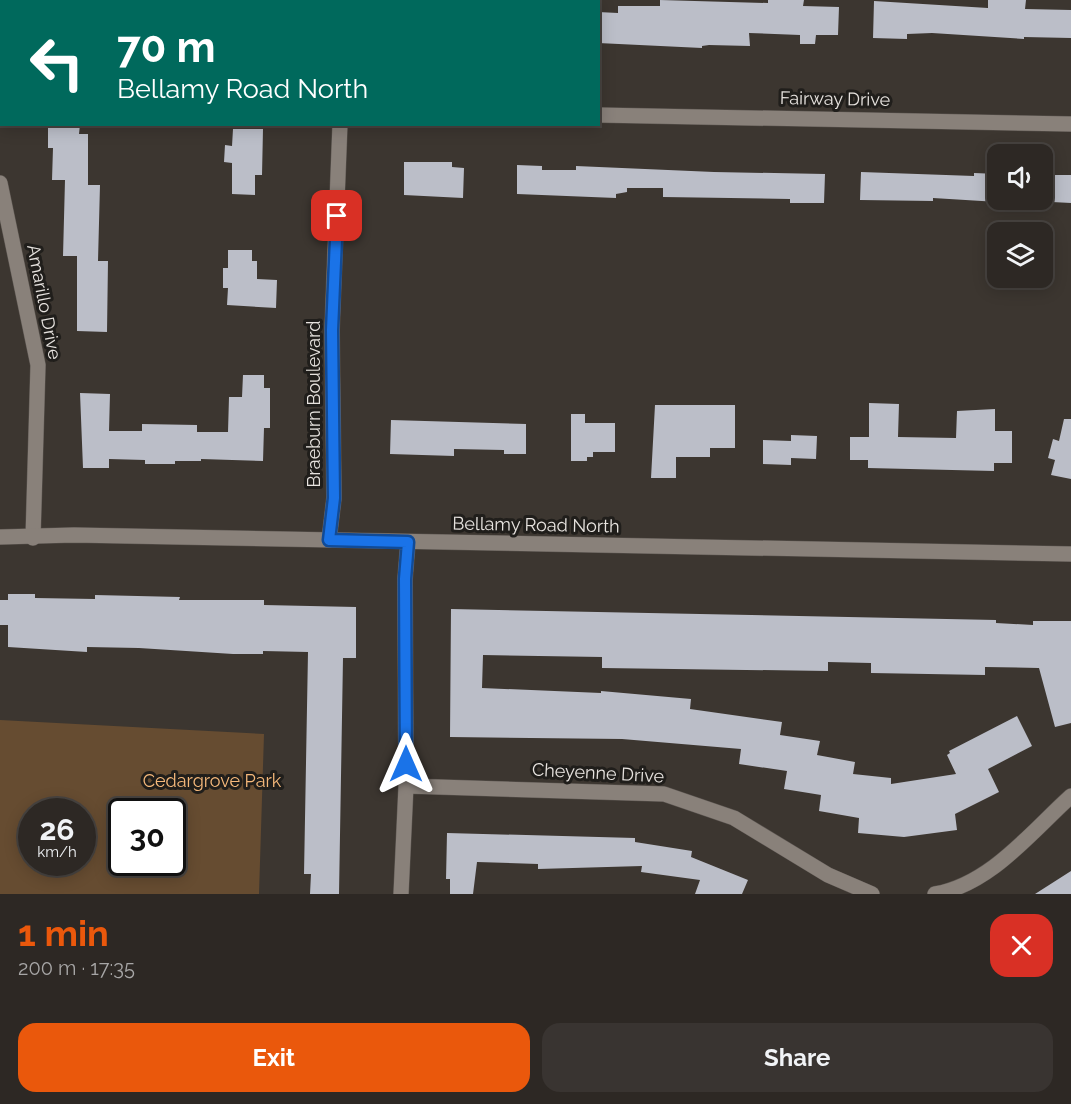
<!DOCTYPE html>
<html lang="en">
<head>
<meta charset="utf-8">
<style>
  :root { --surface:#2d2824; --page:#393431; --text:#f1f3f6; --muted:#a7a6a6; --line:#484441; --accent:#ea580c }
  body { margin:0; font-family:Raleway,sans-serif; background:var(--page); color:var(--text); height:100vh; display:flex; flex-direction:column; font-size:22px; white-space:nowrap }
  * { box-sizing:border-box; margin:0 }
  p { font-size:20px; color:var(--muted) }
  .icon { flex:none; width:33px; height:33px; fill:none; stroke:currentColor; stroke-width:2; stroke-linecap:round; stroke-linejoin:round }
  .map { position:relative; height:894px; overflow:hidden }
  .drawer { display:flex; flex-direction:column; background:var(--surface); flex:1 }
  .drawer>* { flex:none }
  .banner { position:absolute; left:0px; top:0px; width:600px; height:126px; box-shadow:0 3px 15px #0003,0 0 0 2px var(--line); background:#00695c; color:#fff; overflow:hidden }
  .tools { position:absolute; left:987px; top:144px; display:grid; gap:12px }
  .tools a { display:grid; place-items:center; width:66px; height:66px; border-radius:12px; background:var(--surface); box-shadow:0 3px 15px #0003,0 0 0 2px var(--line); font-size:30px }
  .speed { position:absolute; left:18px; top:798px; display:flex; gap:12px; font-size:30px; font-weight:700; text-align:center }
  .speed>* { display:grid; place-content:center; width:78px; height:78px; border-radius:50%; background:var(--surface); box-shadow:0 3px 15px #0003,0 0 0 2px var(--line); line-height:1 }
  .speed small { font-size:15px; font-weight:400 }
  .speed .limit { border:3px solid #111; border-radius:9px; background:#fff; color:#111 }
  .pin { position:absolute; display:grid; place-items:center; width:51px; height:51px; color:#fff; margin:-26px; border-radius:12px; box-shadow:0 3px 9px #0006 }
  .me { position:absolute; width:66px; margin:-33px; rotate:0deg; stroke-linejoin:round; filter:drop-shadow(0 0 4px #0008) }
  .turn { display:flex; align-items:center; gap:21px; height:126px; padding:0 18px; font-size:27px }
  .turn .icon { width:78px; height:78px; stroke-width:2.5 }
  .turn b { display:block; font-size:42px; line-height:51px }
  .round { display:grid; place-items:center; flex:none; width:63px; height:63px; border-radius:18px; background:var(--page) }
  .headline { display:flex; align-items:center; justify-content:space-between; height:102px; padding:0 18px }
  h1 { font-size:36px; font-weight:700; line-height:45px; color:var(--accent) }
  .action { display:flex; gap:12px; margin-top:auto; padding:12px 18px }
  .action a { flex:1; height:69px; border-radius:18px; background:var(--accent); color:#fff; font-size:24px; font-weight:700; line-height:69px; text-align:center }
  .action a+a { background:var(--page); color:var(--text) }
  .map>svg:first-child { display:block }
</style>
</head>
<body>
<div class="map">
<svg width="1071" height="894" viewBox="0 0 1071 894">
  <rect width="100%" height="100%" fill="#3c3630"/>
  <path fill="#664c31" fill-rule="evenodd" d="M 0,720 L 264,734 L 259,894 L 0,894 ZM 32,812 L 82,812 L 82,862 L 32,862 ZM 122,812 L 172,812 L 172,862 L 122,862 Z"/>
  <path fill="#bbbec8" d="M 660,0 L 768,3 L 768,0 L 804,0 L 803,6 L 839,7 L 838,35 L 816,35 L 815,44 L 800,44 L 800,35 L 749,33 L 750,46 L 709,45 L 702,46 L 702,48 L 598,43 L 598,12 L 618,13 L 618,6 L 660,6 Z
    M 988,0 L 1026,0 L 1025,9 L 1071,10 L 1071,38 L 1024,37 L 1024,39 L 932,33 L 907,34 L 907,39 L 873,38 L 874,1 L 988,8 Z
    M 48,124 L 80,124 L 79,134 L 88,134 L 88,185 L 100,185 L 98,261 L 108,261 L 107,332 L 77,331 L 77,256 L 63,256 L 65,180 L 52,180 L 53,148 L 48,148 Z
    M 233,129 L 263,129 L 262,175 L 255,175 L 255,195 L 232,194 L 232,163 L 224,162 L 225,145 L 232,146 Z
    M 404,162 L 452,162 L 452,167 L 464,168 L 463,198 L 404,195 Z
    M 517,165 L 542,166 L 542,170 L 576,170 L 576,166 L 714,172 L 825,174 L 824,203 L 790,203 L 790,199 L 663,197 L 663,188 L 627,188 L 627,192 L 616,194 L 616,198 L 517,194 Z
    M 861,172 L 974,176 L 974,173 L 998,174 L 998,202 L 933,198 L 933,201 L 860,200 Z
    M 1052,175 L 1071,175 L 1071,203 L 1052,202 Z
    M 228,250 L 252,250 L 252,261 L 257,261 L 257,279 L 277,280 L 276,308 L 227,305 L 228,288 L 223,288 L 223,268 L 228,268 Z
    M 243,375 L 264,375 L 264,388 L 270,388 L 270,428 L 264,428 L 263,461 L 201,459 L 201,461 L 175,461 L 175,464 L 145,464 L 145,460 L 109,459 L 109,468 L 83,468 L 80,393 L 110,394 L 109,431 L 142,431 L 142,424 L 197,425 L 197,432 L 228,432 L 229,397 L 242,397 Z
    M 869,403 L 899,404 L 898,437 L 956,438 L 957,411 L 995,409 L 995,431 L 1012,431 L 1012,463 L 994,463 L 994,471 L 868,468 L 868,460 L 850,460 L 850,437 L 869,437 Z
    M 655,405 L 735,405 L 735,448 L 710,448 L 710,457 L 676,457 L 676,478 L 651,478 Z
    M 571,414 L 585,414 L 585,423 L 615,423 L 615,452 L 593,452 L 593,457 L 587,457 L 587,461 L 571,461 Z
    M 1064,419 L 1071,419 L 1071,479 L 1051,475 L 1055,460 L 1048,458 L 1053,439 L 1059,441 Z
    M 391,420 L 526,424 L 526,454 L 504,454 L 504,450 L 454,449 L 454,456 L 390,454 Z
    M 791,435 L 817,436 L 816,459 L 791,458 L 791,465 L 763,464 L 763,440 L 791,441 Z
    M 8,594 L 35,594 L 35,598 L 95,599 L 95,595 L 180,597 L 179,600 L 264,600 L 264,605 L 356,607 L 356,658 L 343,658 L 339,894 L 310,894 L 311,874 L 304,874 L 308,652 L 263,651 L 263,654 L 233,654 L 139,648 L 87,647 L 87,652 L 8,647 L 8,625 L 0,625 L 0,600 L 8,600 Z
    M 451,609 L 996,620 L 996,623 L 1033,625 L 1033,621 L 1071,621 L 1071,723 L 1055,727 L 1039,668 L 985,667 L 985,675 L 871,673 L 871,663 L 828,662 L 828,671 L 602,668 L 602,657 L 483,655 L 482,688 L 601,693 L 601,691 L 691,699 L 690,709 L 782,722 L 780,735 L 820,741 L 817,755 L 855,762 L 853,774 L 891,778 L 891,784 L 956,774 L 947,755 L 950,753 L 949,751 L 1017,716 L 1032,746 L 988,769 L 999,792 L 955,814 L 957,830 L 904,837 L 858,833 L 859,818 L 819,811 L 821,795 L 784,789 L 787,771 L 739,764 L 741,749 L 622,739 L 450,737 Z
    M 447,833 L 635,838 L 635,842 L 692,851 L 691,857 L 748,880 L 742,894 L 695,894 L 700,880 L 641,872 L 642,866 L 538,869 L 538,864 L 477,862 L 473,894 L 450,894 L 450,879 L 446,879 Z
    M 1071,871 L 1071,894 L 1035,894 Z"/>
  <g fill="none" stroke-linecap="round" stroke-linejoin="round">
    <g stroke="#5a544f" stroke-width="16">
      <path id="street" d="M 342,2 L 342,0
        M 598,115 L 1071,124
        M 0,183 L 38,365 L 33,538
        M 329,540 L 334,498 L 332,330 L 340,124
        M 406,786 L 664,794 L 734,818 L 828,875 L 872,894
        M 401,894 L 406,786 L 405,579 L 408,542
        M 935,894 C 991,884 1031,832 1071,796"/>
    </g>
    <g stroke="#5a544f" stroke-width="16">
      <path id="secondary" d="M 0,537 L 74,535 L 1071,554"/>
    </g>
    <use href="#street" stroke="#89817a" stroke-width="15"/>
    <use href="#secondary" stroke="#89817a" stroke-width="15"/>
  </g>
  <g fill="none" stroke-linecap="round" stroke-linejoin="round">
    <g stroke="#114b97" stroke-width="15">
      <path id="route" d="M 337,216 L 332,330 L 334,498 L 329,540 L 408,542 L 405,579 L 406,764"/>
    </g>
    <use href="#route" stroke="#1a73e8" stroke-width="10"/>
  </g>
  <g text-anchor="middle" stroke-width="6" stroke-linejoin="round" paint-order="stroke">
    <g font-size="18" fill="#e7e3df" stroke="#201e1b">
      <text transform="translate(835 99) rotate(1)" y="6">Fairway Drive</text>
      <text transform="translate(44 302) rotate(79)" y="6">Amarillo Drive</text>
      <text transform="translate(314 404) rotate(-90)" y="6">Braeburn Boulevard</text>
      <text transform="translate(536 525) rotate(1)" y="6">Bellamy Road North</text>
      <text transform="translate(598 773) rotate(3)" y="6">Cheyenne Drive</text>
    </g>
    <g font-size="18" fill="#f6b97b" stroke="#201e1b">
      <text x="212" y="787">Cedargrove Park</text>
    </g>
  </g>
</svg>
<div class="tools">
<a><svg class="icon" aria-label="sound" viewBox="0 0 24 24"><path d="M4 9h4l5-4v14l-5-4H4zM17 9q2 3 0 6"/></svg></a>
<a><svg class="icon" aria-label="layers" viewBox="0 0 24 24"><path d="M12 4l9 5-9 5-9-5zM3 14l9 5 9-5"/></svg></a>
</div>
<div class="speed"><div>26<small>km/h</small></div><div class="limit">30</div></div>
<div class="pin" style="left:337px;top:216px;background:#d93025"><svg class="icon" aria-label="arrive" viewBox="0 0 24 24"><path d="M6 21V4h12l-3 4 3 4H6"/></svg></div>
<svg class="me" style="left:406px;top:764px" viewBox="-20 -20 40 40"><path d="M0-17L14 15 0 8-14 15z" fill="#1a73e8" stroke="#fff" stroke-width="4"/></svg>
<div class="banner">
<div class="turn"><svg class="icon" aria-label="left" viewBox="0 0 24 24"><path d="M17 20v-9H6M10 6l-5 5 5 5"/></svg><div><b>70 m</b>Bellamy Road North</div></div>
</div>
</div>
<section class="drawer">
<div class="headline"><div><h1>1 min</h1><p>200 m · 17:35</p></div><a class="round" style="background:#d93025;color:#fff"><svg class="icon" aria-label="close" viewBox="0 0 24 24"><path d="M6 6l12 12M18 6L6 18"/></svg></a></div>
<div class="action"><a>Exit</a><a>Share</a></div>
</section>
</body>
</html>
